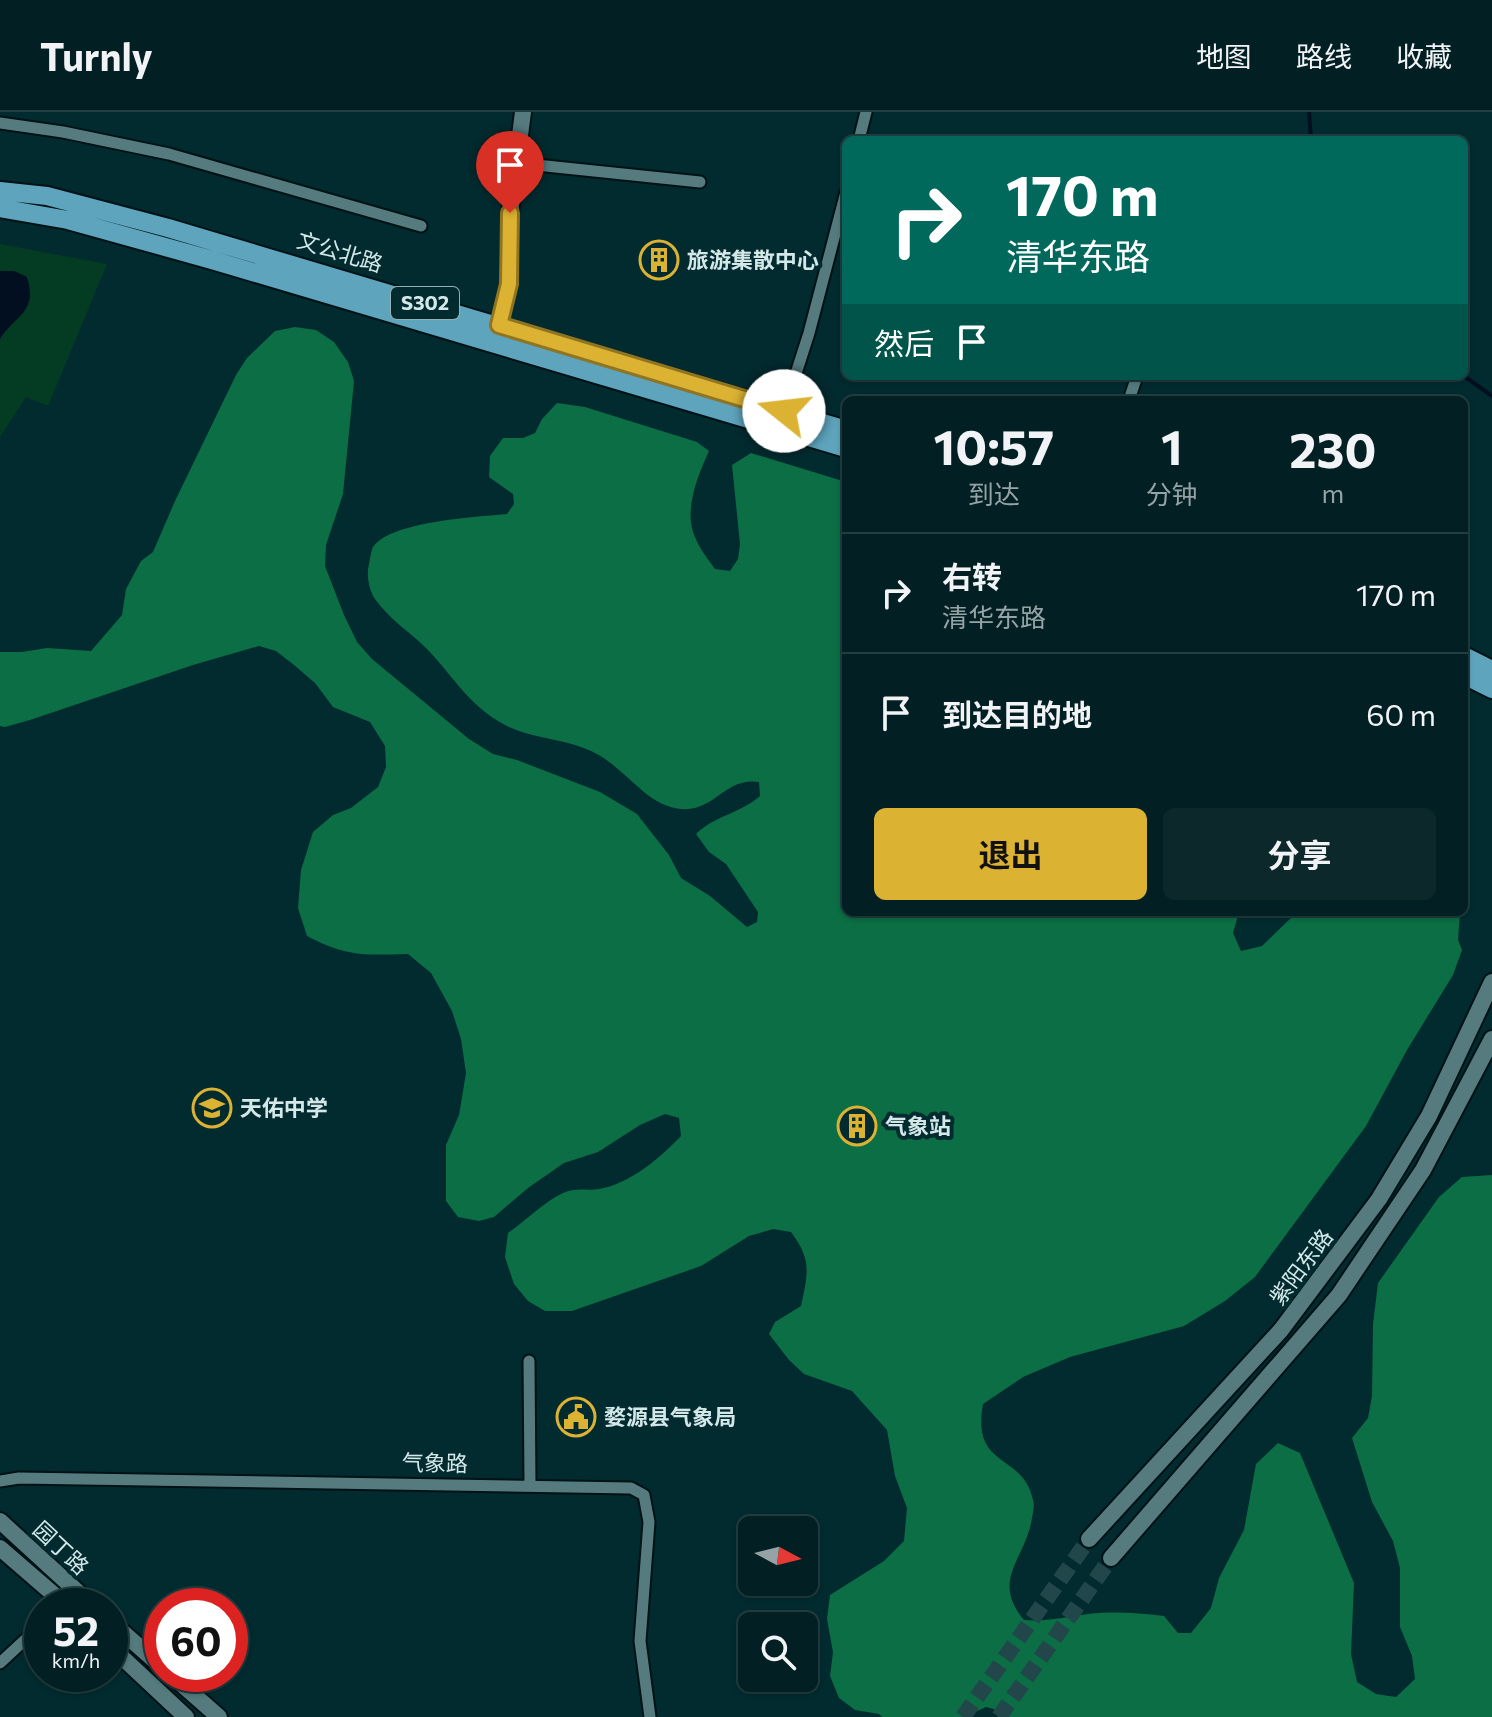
<!DOCTYPE html>
<html lang="zh">
<head>
<meta charset="utf-8">
<style>
  :root { --surface:#022023; --page:#0c282b; --text:#f1f3f6; --muted:#96a3a6; --line:#233e41; --accent:#dcb233 }
  body { margin:0; font-family:Commissioner,"Noto Sans SC",sans-serif; background:var(--page); color:var(--text); height:100vh; display:flex; flex-direction:column; font-size:30px; white-space:nowrap }
  * { box-sizing:border-box; margin:0 }
  p { font-size:26px; color:var(--muted) }
  .icon { flex:none; width:44px; height:44px; fill:none; stroke:currentColor; stroke-width:2; stroke-linecap:round; stroke-linejoin:round }
  .map { position:relative; flex:1; overflow:hidden }
  .sheet { position:absolute; left:842px; top:284px; width:626px; height:520px; display:flex; flex-direction:column; background:var(--surface); border-radius:12px; box-shadow:0 2px 6px #0004,0 0 0 2px var(--line) }
  .sheet>* { flex:none }
  .guide { position:absolute; left:842px; top:24px; width:626px; height:244px; border-radius:12px; box-shadow:0 2px 6px #0004,0 0 0 2px var(--line); background:#00695c; color:#fff; overflow:hidden }
  .needle { width:52px; rotate:97deg }
  .tools { position:absolute; left:738px; top:1404px; display:grid; gap:16px }
  .tools a { display:grid; place-items:center; width:80px; height:80px; border-radius:12px; background:var(--surface); box-shadow:0 2px 6px #0004,0 0 0 2px var(--line); font-size:40px }
  .speed { position:absolute; left:24px; top:1476px; display:flex; gap:16px; font-size:40px; font-weight:700; text-align:center }
  .speed>* { display:grid; place-content:center; width:104px; height:104px; border-radius:50%; background:var(--surface); box-shadow:0 2px 6px #0004,0 0 0 2px var(--line); line-height:1 }
  .speed small { font-size:20px; font-weight:400 }
  .speed .limit { border:12px solid #d22; background:#fff; color:#111 }
  .pin { position:absolute; display:grid; place-items:center; width:68px; height:68px; color:#fff; margin:-82px -34px; border-radius:50% 50% 50% 0; rotate:-45deg; box-shadow:0 0 8px #0007 }
  .pin .icon { rotate:45deg }
  .me { position:absolute; width:88px; margin:-44px; rotate:286deg; stroke-linejoin:round; filter:drop-shadow(0 0 6px #0008) }
  .turn { display:flex; align-items:center; gap:28px; height:168px; padding:0 32px; font-size:36px }
  .turn .icon { width:104px; height:104px; stroke-width:2.5 }
  .turn b { display:block; font-size:56px; line-height:68px }
  .then { display:flex; align-items:center; height:76px; padding:0 32px; background:#0003; gap:16px; font-size:30px }
  .eta { display:flex; justify-content:space-evenly; align-items:center; height:136px; text-align:center }
  .eta b { font-size:48px; font-weight:700; line-height:56px }
  .action { display:flex; gap:16px; margin-top:auto; padding:16px 32px }
  .action a { flex:1; height:92px; border-radius:12px; background:var(--accent); color:#111; font-size:32px; font-weight:700; line-height:92px; text-align:center }
  .action a+a { background:var(--page); color:var(--text) }
  ul { padding:0; list-style:none }
  li { display:flex; align-items:center; gap:24px; height:120px; padding:0 32px; border-top:2px solid var(--line) }
  li div { flex:1 }
  li b { display:block; font-size:30px }
  li em { font-style:normal }
  header { display:flex; align-items:center; gap:48px; box-sizing:border-box; height:112px; padding:0 40px; background:var(--surface); border-bottom:2px solid var(--line) }
  header strong { font-size:38px }
  nav { display:flex; gap:44px; margin-inline-start:auto; font-size:28px }
  .map>svg:first-child { display:block }
</style>
</head>
<body>
<header>
<strong>Turnly</strong>
<nav><a>地图</a><a>路线</a><a>收藏</a></nav>
</header>
<div class="map">
<svg width="1492" height="1605" viewBox="0 0 1492 1605">
  <rect width="100%" height="100%" fill="#022b2f"/>
  <path fill="#043b23" d="M 0,132 L 107,152 L 48,294 L 26,285 L 0,325 Z"/>
  <path fill="#0b6e44" d="M 295,215 L 316,218 L 334,230 L 348,250 L 354,269 L 343,382 L 326,433 L 325,454 L 344,503 L 357,530 L 372,547 L 469,627 L 493,642 L 517,648 L 600,680 L 637,702 L 669,743 L 681,766 L 710,784 L 747,815 L 757,810 L 758,800 L 726,752 L 709,740 L 696,722 C 714,704 741,701 760,684 L 759,670 C 720,664 712,711 665,693 C 642,684 621,655 597,642 C 568,626 534,628 505,613 C 469,594 454,565 427,537 C 410,520 389,507 375,487 C 369,478 366,463 369,452 C 370,448 371,439 373,435 C 391,409 477,405 507,402 L 514,392 L 513,382 L 489,365 L 490,344 L 503,326 L 523,326 L 535,321 L 542,307 L 557,291 L 585,295 L 697,330 L 709,339 C 698,363 683,399 695,425 C 699,436 708,447 715,457 L 730,459 L 738,447 L 740,432 L 732,353 L 751,341 L 846,370 L 846,800 L 1239,800 L 1233,821 L 1241,839 L 1262,834 L 1297,800 L 1460,800 L 1458,828 L 1462,838 L 1453,863 L 1407,938 L 1366,1014 L 1255,1165 L 1225,1189 L 1184,1214 L 1070,1245 L 1023,1265 L 983,1292 C 971,1358 1023,1340 1033,1388 C 1035,1393 1033,1400 1032,1406 C 1026,1447 990,1467 1024,1508 C 1046,1510 1065,1505 1088,1502 C 1114,1499 1138,1501 1164,1504 L 1178,1521 L 1191,1521 L 1211,1496 L 1219,1466 L 1244,1418 L 1256,1352 L 1278,1331 L 1300,1341 L 1354,1471 L 1351,1542 L 1357,1570 L 1376,1582 L 1396,1585 L 1415,1567 L 1412,1544 L 1400,1515 L 1400,1456 L 1393,1429 L 1372,1390 L 1352,1326 L 1368,1306 L 1372,1284 L 1373,1212 L 1378,1171 L 1439,1085 L 1462,1065 L 1492,1063 L 1492,1605 L 998,1605 L 994,1597 L 986,1595 L 964,1605 L 882,1605 L 879,1602 L 855,1598 L 839,1586 L 830,1564 L 833,1540 L 827,1507 L 830,1483 L 884,1449 L 904,1429 L 907,1396 L 895,1364 L 887,1318 L 852,1279 L 804,1262 L 789,1248 L 769,1222 L 775,1210 L 801,1194 C 808,1161 812,1148 791,1120 L 773,1117 L 749,1124 L 701,1154 L 572,1199 L 545,1199 L 528,1189 L 514,1172 L 505,1145 L 508,1121 C 525,1109 544,1090 563,1081 C 575,1075 587,1079 599,1077 C 630,1072 661,1045 681,1024 L 679,1006 L 665,1002 L 640,1013 L 598,1040 L 564,1051 L 528,1076 L 494,1105 L 479,1109 L 458,1105 L 446,1089 L 446,1033 L 459,1003 L 466,961 L 461,927 L 452,899 L 431,861 L 408,842 C 365,843 346,845 307,824 L 298,796 L 301,758 L 313,720 L 333,703 L 351,696 L 378,675 L 386,655 L 385,634 L 370,610 L 333,595 L 315,571 L 294,553 L 276,539 L 259,534 L 193,553 L 30,608 L 5,615 L 0,614 L 0,540 L 22,540 L 47,536 L 91,539 L 122,503 L 126,477 L 141,449 L 153,440 L 175,389 L 236,263 L 247,246 L 275,219 Z"/>
  <path fill="#010f21" d="M 0,159 L 14,159 L 27,165 C 38,201 16,202 0,227 Z"/>
  <g fill="none" stroke-linecap="round" stroke-linejoin="round">
    <path stroke="#010f21" stroke-width="4" d="M 1309,0 L 1311,28
      M 1464,264 L 1492,284"/>
    <path stroke="#22474b" stroke-width="16" stroke-dasharray="16 8" stroke-linecap="butt" d="M 963,1605 L 1089,1427
      M 999,1605 L 1111,1446"/>
    <g stroke="#001215" stroke-width="15">
      <path id="street" d="M 0,11 L 63,20 L 169,42 L 421,114
        M 859,28 L 866,0
        M 517,51 L 700,70
        M 1129,288 L 1137,264
        M 783,302 L 809,221 L 846,80
        M 529,1249 L 530,1373
        M 0,1369 L 19,1366 L 631,1376 L 644,1383 L 649,1410 L 640,1529 L 650,1605
        M 0,1551 L 42,1512"/>
    </g>
    <g stroke="#001215" stroke-width="20">
      <path id="secondary" d="M 496,224 L 509,172 L 510,101 L 523,0
        M 0,1409 L 93,1494
        M 1089,1427 L 1281,1218 L 1379,1087 L 1429,1004 L 1492,870
        M 0,1436 L 67,1494
        M 1111,1446 L 1339,1183 L 1423,1058 L 1492,927
        M 110,1509 L 162,1555
        M 110,1534 L 186,1605
        M 170,1562 L 219,1605"/>
    </g>
    <g stroke="#001215" stroke-width="22">
      <path id="primary" d="M 0,79 L 47,84 L 168,116 L 846,318
        M 0,96 L 68,108 L 212,148 L 846,336
        M 1464,544 L 1492,558
        M 1464,563 L 1492,577"/>
    </g>
    <use href="#street" stroke="#557b7f" stroke-width="11"/>
    <use href="#secondary" stroke="#557b7f" stroke-width="16"/>
    <use href="#primary" stroke="#5da4bc" stroke-width="18"/>
  </g>
  <g fill="none" stroke-linecap="round" stroke-linejoin="round">
    <g stroke="#8f7421" stroke-width="20">
      <path id="route" d="M 510,101 L 509,172 L 499,213 L 784,299"/>
    </g>
    <use href="#route" stroke="#dcb233" stroke-width="14"/>
  </g>
  <defs>
    <g id="building-ring" transform="scale(2)"><circle r="9.5" fill="#022b2f" stroke="#dcb233" stroke-width="1.5"/><path d="M-4-6H4V6H1V3H-1V6H-4ZM-2.5-4.3h1.7v1.8h-1.7ZM.8-4.3h1.7v1.8H.8ZM-2.5-1h1.7V.8h-1.7ZM.8-1h1.7V.8H.8Z" fill="#dcb233"/></g>
    <g id="school-ring" transform="scale(2)"><circle r="9.5" fill="#022b2f" stroke="#dcb233" stroke-width="1.5"/><path d="M0-5L7-2L0 1L-7-2ZM-4 1L0 2.5L4 1V4Q0 6-4 4Z" fill="#dcb233"/></g>
    <g id="civic-ring" transform="scale(2)"><circle r="9.5" fill="#022b2f" stroke="#dcb233" stroke-width="1.5"/><path d="M-.6-6.5H3V-4.5H.6V-3L4-1V1h2V6H-6V1h2V-1L-.6-3ZM-1.2 2.5V6h2.4V2.5Z" fill="#dcb233"/></g>
  </defs>
  <g fill-rule="evenodd">
    <use href="#building-ring" x="659" y="148"/>
    <use href="#school-ring" x="212" y="996"/>
    <use href="#building-ring" x="857" y="1014"/>
    <use href="#civic-ring" x="576" y="1305"/>
  </g>
  <g text-anchor="middle" stroke-width="8" stroke-linejoin="round" paint-order="stroke">
    <rect fill="#022b2f" stroke="#95afb2" stroke-width="2" x="391" y="175" width="68" height="32" rx="6"/>
    <g font-size="20" font-weight="bold" fill="#d4e8ea">
      <text x="425" y="198">S302</text>
    </g>
    <g font-size="22" fill="#d4e8ea" stroke="#022b2f">
      <text transform="translate(340 140) rotate(17)" y="8">文公北路</text>
      <text transform="translate(1301 1155) rotate(-53)" y="8">紫阳东路</text>
      <text transform="translate(435 1351) rotate(1)" y="8">气象路</text>
      <text transform="translate(61 1436) rotate(43)" y="8">园丁路</text>
    </g>
    <g font-size="22" font-weight="bold" fill="#d4e8ea" stroke="#022b2f" text-anchor="start">
      <text x="687" y="156">旅游集散中心</text>
      <text x="240" y="1004">天佑中学</text>
      <text x="885" y="1022">气象站</text>
      <text x="604" y="1313">婺源县气象局</text>
    </g>
  </g>
</svg>
<div class="tools">
<a><svg class="needle" viewBox="-14 -14 28 28"><path d="M0-13l5 13h-10z" fill="#e53935"/><path d="M0 13l5-13h-10z" fill="#96a3a6"/></svg></a>
<a><svg class="icon" aria-label="search" viewBox="0 0 24 24"><circle cx="10" cy="10" r="6"/><path d="M15 15l6 6"/></svg></a>
</div>
<div class="speed"><div>52<small>km/h</small></div><div class="limit">60</div></div>
<div class="pin" style="left:510px;top:101px;background:#d93025"><svg class="icon" aria-label="arrive" viewBox="0 0 24 24"><path d="M6 21V4h12l-3 4 3 4H6"/></svg></div>
<svg class="me" style="left:784px;top:299px" viewBox="-20 -20 40 40"><circle r="19" fill="#fff"/><path d="M0-13L10 11 0 6-10 11z" fill="#dcb233"/></svg>
<div class="guide">
<div class="turn"><svg class="icon" aria-label="right" viewBox="0 0 24 24"><path d="M7 20v-9h11M14 6l5 5-5 5"/></svg><div><b>170 m</b>清华东路</div></div>
<div class="then">然后<svg class="icon" aria-label="arrive" viewBox="0 0 24 24"><path d="M6 21V4h12l-3 4 3 4H6"/></svg></div>
</div>
<section class="sheet">
<div class="eta">
<div><b>10:57</b><p>到达</p></div>
<div><b>1</b><p>分钟</p></div>
<div><b>230</b><p>m</p></div>
</div>
<ul>
<li><svg class="icon" aria-label="right" viewBox="0 0 24 24"><path d="M7 20v-9h11M14 6l5 5-5 5"/></svg><div><b>右转</b><p>清华东路</p></div><em>170 m</em></li>
<li><svg class="icon" aria-label="arrive" viewBox="0 0 24 24"><path d="M6 21V4h12l-3 4 3 4H6"/></svg><div><b>到达目的地</b></div><em>60 m</em></li>
</ul>
<div class="action"><a>退出</a><a>分享</a></div>
</section>
</div>
</body>
</html>
